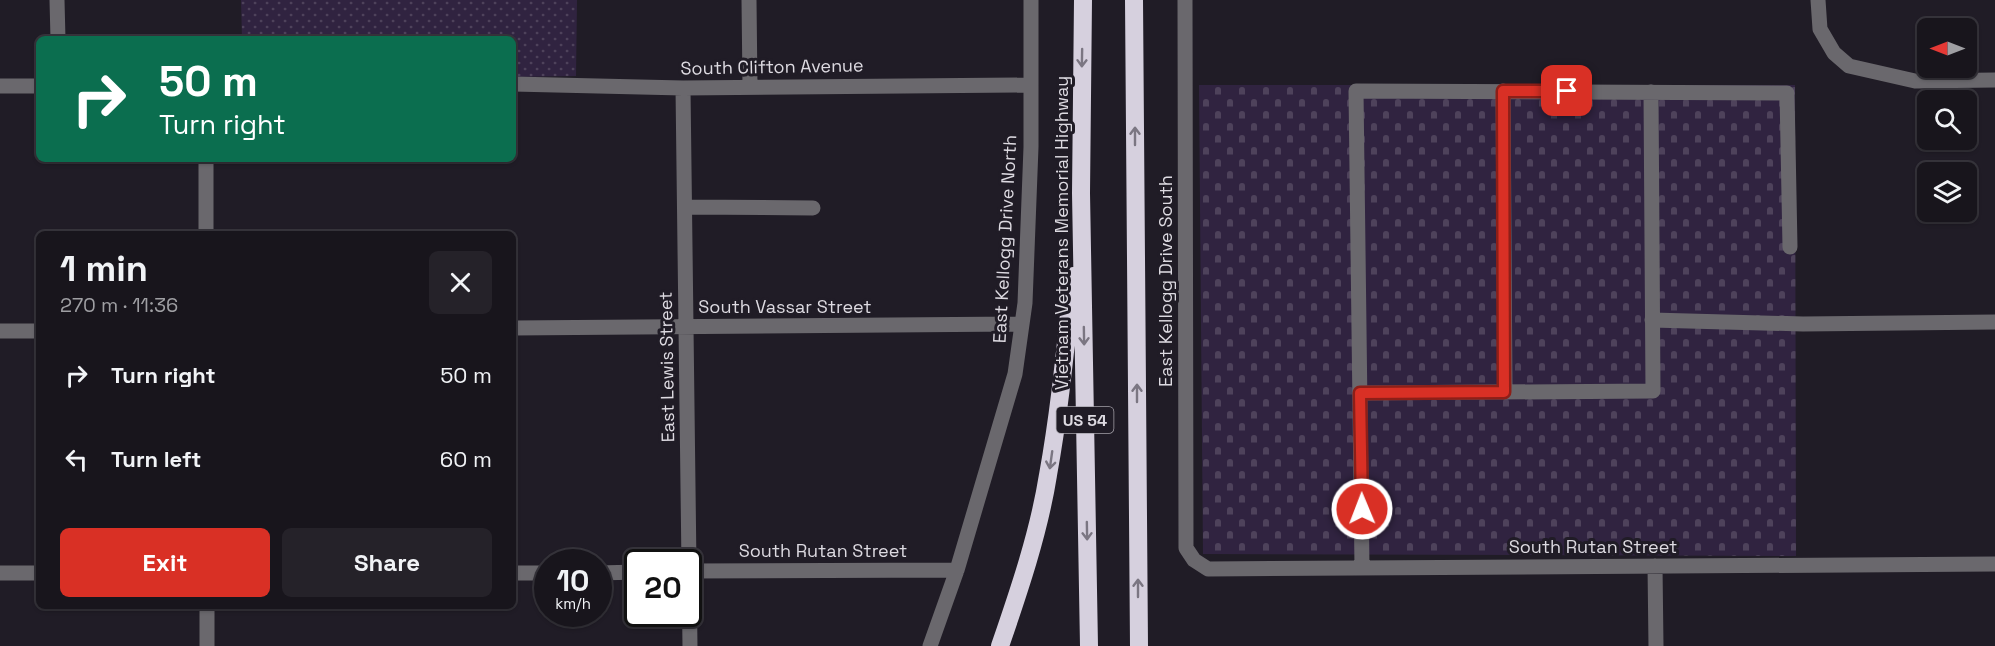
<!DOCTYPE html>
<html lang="en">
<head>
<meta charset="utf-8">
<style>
  :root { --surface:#18151c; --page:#252229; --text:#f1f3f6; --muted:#9f9fa3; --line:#36343b; --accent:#d93025 }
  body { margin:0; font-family:"Space Grotesk",sans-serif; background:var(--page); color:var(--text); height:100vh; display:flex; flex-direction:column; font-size:22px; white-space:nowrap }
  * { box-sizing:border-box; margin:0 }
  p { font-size:20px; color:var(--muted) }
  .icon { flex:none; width:33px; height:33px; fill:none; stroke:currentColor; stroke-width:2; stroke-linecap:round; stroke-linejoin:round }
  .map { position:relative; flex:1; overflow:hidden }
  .side { position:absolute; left:36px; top:231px; width:480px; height:378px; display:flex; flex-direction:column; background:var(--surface); border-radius:9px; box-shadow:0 2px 4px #0004,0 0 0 2px var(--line) }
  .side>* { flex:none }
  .banner { position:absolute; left:36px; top:36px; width:480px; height:126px; border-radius:9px; box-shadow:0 2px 4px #0004,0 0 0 2px var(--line); background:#0b6e4f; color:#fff; overflow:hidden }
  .needle { width:39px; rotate:270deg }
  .tools { position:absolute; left:1917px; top:18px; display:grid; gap:12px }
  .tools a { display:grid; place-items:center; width:60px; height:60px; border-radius:9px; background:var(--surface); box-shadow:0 2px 4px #0004,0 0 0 2px var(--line); font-size:30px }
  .speed { position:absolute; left:534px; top:549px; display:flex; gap:12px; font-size:30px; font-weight:700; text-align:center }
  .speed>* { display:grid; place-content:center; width:78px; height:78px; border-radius:50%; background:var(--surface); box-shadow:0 2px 4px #0004,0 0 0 2px var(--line); line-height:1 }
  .speed small { font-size:15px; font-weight:400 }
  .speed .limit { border:3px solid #111; border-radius:9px; background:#fff; color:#111 }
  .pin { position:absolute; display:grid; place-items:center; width:51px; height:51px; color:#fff; margin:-26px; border-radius:12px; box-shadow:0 3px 9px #0006 }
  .me { position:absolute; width:66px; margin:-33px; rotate:359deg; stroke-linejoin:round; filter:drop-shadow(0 0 4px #0008) }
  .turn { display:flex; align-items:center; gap:21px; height:126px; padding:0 24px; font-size:27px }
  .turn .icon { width:78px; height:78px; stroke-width:2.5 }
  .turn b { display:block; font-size:42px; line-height:51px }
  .round { display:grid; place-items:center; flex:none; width:63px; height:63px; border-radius:9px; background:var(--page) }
  .overview { display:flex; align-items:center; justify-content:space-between; height:102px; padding:0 24px }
  h1 { font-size:36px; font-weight:700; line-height:45px }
  .primary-button { display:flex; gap:12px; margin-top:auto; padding:12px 24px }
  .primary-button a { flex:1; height:69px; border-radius:9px; background:var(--accent); color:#fff; font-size:24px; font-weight:700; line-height:69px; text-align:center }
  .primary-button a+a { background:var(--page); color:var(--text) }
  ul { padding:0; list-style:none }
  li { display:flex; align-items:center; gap:18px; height:84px; padding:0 24px }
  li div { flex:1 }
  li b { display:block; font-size:22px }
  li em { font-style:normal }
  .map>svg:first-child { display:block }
</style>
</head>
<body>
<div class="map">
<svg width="1995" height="646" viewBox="0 0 1995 646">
  <defs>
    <pattern id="grass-dots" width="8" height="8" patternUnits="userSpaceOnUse" patternTransform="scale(1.5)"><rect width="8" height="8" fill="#302340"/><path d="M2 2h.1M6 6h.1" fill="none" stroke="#4e425b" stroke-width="1.8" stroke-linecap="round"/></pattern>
    <pattern id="cemetery-stones" width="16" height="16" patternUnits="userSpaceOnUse" patternTransform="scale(1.5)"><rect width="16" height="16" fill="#302340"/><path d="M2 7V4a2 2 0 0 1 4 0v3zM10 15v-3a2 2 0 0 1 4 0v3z" fill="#4e425b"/></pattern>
  </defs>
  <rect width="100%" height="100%" fill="#201c26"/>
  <path fill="url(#grass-dots)" d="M 241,0 L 577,0 L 576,76 L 513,77 L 513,39 L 242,39 Z"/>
  <path fill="url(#cemetery-stones)" d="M 1199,85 L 1795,85 L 1796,556 L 1203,554 Z"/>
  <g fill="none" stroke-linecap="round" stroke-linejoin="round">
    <path stroke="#6a686d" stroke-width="15" d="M 57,0 L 58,39
      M 749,0 L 750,87
      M 1185,0 L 1186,548 L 1194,560 L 1208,569 L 1995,564
      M 1818,0 L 1820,29 L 1834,53 L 1849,66 L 1915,81 L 1995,80
      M 513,84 L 683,88 L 1031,85
      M 0,86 L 39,86
      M 683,88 L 690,646
      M 1503,91 L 1505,392
      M 206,159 L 206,234
      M 685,207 L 813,208
      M 1652,320 L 1803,324 L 1995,322
      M 513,328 L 1022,324
      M 0,331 L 39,331
      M 1360,393 L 1653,391 L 1651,92
      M 1655,566 L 1656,646
      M 1362,567 L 1356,91 L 1787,93 L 1790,247
      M 688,571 L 957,570
      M 0,573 L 39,573
      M 513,573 L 548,573
      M 598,573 L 638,572
      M 207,606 L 207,646
      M 930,646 L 957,570 L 1015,374 L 1025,303 L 1031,147 L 1031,0"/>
    <path stroke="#d6d0de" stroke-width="18" d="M 1083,0 L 1081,193 L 1089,646
      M 1134,0 L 1139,646
      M 1000,646 C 1019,591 1039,532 1048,475 C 1060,409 1066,342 1073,276"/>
  </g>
  <defs><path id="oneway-shaft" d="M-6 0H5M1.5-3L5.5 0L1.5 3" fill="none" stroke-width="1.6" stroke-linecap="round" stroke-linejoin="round" transform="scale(1.5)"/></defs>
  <g stroke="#7b7682">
    <use href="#oneway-shaft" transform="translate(1082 58) rotate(91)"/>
    <use href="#oneway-shaft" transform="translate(1135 136) rotate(-90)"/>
    <use href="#oneway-shaft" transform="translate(1084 336) rotate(89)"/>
    <use href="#oneway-shaft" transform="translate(1137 393) rotate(-90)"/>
    <use href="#oneway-shaft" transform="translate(1051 460) rotate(98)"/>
    <use href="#oneway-shaft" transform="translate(1087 531) rotate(89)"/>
    <use href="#oneway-shaft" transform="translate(1138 588) rotate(-90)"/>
  </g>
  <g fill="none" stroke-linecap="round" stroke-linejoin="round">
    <g stroke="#8d1f18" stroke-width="15">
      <path id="route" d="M 1362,509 L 1360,393 L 1504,392 L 1503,91 L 1567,91"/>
    </g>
    <use href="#route" stroke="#d93025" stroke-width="10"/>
  </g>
  <g text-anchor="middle" stroke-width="6" stroke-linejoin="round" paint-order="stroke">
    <rect fill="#201c26" stroke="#a4a1a9" stroke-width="1.5" x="1056.5" y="407" width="57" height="26" rx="4.5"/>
    <g font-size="16" font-weight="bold" fill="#dddae1">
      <text x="1085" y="426">US 54</text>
    </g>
    <g font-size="18" fill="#dddae1" stroke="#201c26">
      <text transform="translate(772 67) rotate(-1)" y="6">South Clifton Avenue</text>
      <text transform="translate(1062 233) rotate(-90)" y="6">Vietnam Veterans Memorial Highway</text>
      <text transform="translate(1005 239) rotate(-87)" y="6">East Kellogg Drive North</text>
      <text transform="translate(1166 281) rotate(-90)" y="6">East Kellogg Drive South</text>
      <text x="785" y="313">South Vassar Street</text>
      <text transform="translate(667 367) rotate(-91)" y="6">East Lewis Street</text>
      <text x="1593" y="553">South Rutan Street</text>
      <text x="823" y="557">South Rutan Street</text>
    </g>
  </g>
</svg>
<div class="tools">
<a><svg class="needle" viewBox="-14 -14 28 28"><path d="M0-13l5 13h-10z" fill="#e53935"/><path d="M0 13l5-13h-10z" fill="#9f9fa3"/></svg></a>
<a><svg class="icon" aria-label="search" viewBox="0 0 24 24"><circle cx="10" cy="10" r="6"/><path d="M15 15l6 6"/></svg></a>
<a><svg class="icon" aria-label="layers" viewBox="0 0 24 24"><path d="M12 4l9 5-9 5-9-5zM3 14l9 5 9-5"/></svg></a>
</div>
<div class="speed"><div>10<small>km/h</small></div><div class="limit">20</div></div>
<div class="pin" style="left:1567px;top:91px;background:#d93025"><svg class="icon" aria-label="arrive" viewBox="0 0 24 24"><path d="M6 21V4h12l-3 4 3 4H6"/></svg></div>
<svg class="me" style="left:1362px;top:509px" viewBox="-20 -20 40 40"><circle r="17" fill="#d93025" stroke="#fff" stroke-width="3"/><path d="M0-11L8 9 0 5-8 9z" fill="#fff"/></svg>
<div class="banner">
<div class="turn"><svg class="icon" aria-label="right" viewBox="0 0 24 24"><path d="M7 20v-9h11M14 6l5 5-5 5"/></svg><div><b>50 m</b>Turn right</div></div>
</div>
<section class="side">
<div class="overview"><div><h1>1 min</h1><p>270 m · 11:36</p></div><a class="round"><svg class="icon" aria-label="close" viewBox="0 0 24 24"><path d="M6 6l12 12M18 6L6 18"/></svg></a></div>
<ul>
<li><svg class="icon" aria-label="right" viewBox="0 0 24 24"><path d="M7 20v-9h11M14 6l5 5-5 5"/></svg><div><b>Turn right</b></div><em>50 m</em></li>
<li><svg class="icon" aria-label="left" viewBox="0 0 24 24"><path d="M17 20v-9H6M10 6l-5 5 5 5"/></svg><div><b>Turn left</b></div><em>60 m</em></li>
</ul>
<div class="primary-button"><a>Exit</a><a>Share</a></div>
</section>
</div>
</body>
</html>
